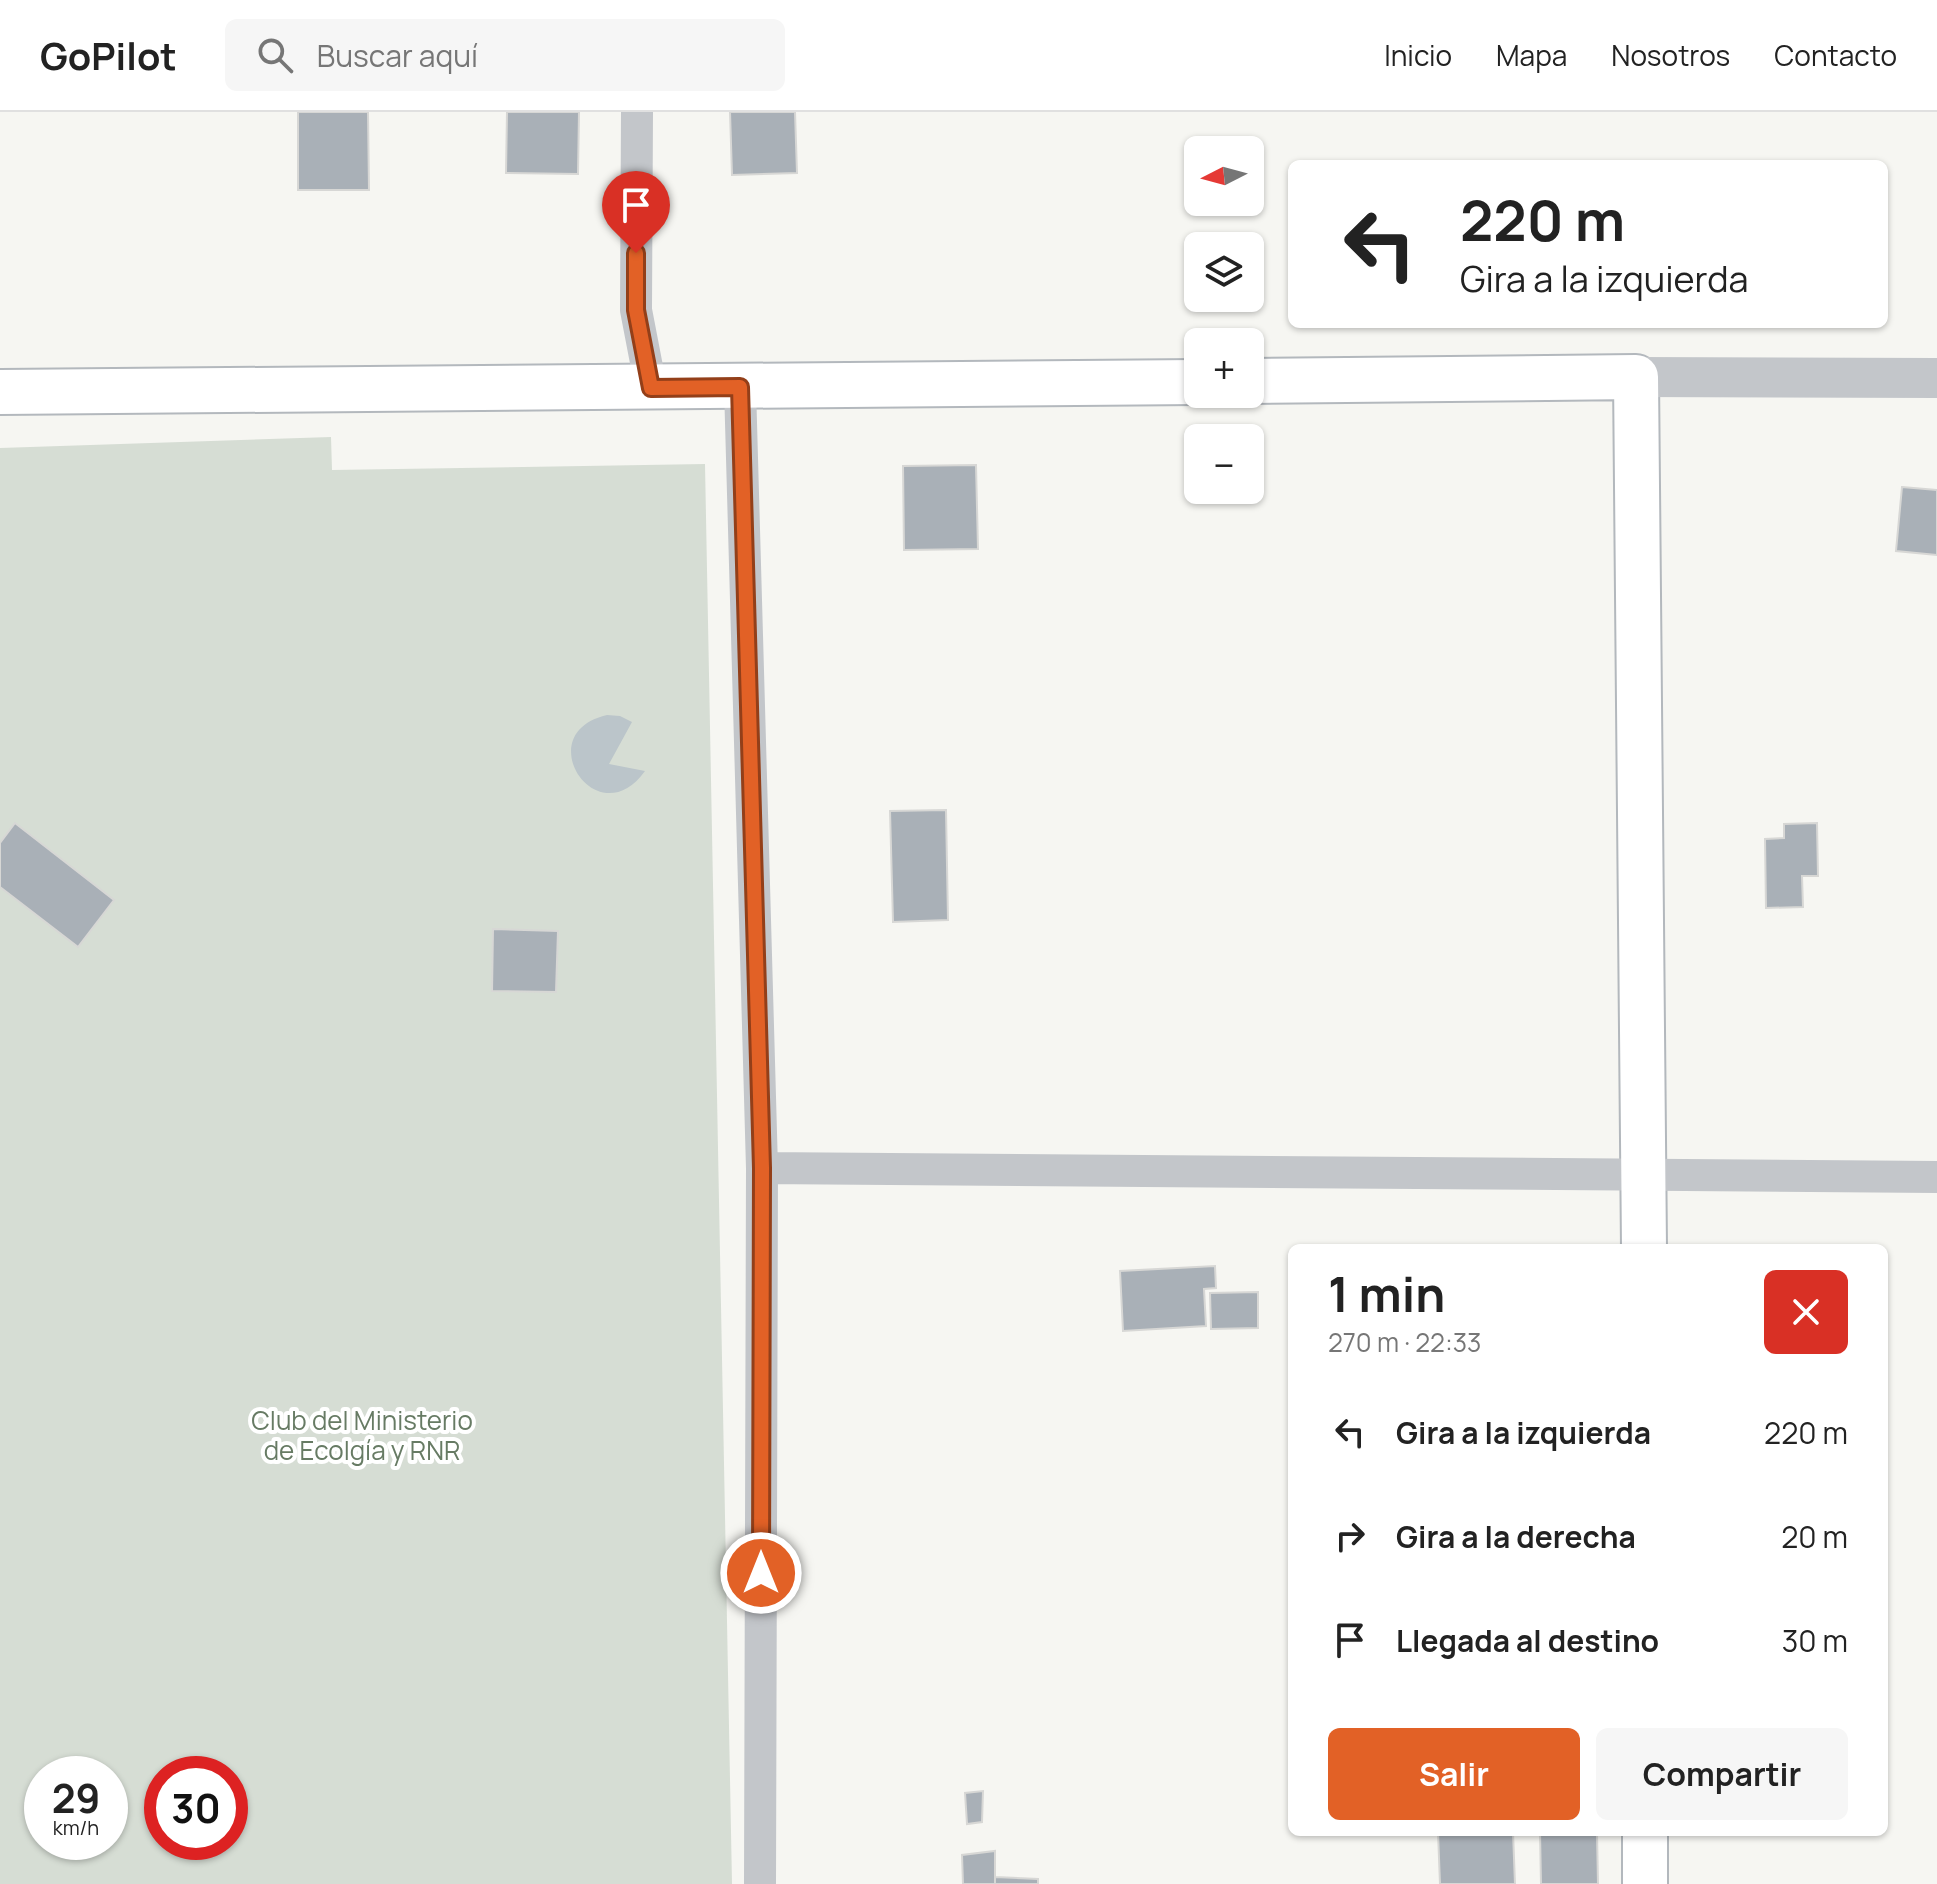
<!DOCTYPE html>
<html lang="es">
<head>
<meta charset="utf-8">
<style>
  :root { --surface:#fff; --page:#f6f6f6; --text:#222; --muted:#767676; --line:#e0e0e0; --accent:#e26126 }
  body { margin:0; font-family:Manrope,sans-serif; background:var(--page); color:var(--text); height:100vh; display:flex; flex-direction:column; font-size:30px; white-space:nowrap }
  * { box-sizing:border-box; margin:0 }
  p { font-size:26px; color:var(--muted) }
  .icon { flex:none; width:44px; height:44px; fill:none; stroke:currentColor; stroke-width:2; stroke-linecap:round; stroke-linejoin:round }
  .map { position:relative; flex:1; overflow:hidden }
  .sheet { position:absolute; left:1288px; top:1132px; width:600px; height:592px; display:flex; flex-direction:column; background:var(--surface); border-radius:12px; box-shadow:0 2px 6px #0004 }
  .sheet>* { flex:none }
  .hud { position:absolute; left:1288px; top:48px; width:600px; height:168px; border-radius:12px; box-shadow:0 2px 6px #0004; background:#fff; color:var(--text); overflow:hidden }
  .needle { width:52px; rotate:264deg }
  .controls { position:absolute; left:1184px; top:24px; display:grid; gap:16px }
  .controls a { display:grid; place-items:center; width:80px; height:80px; border-radius:12px; background:var(--surface); box-shadow:0 2px 6px #0004; font-size:40px }
  .speed { position:absolute; left:24px; top:1644px; display:flex; gap:16px; font-size:40px; font-weight:700; text-align:center }
  .speed>* { display:grid; place-content:center; width:104px; height:104px; border-radius:50%; background:var(--surface); box-shadow:0 2px 6px #0004; line-height:1 }
  .speed small { font-size:20px; font-weight:400 }
  .speed .limit { border:12px solid #d22; background:#fff; color:#111 }
  .pin { position:absolute; display:grid; place-items:center; width:68px; height:68px; color:#fff; margin:-82px -34px; border-radius:50% 50% 50% 0; rotate:-45deg; box-shadow:0 0 8px #0007 }
  .pin .icon { rotate:45deg }
  .me { position:absolute; width:88px; margin:-44px; rotate:0deg; stroke-linejoin:round; filter:drop-shadow(0 0 6px #0008) }
  .turn { display:flex; align-items:center; gap:28px; height:168px; padding:0 40px; font-size:36px }
  .turn .icon { width:104px; height:104px; stroke-width:2.5 }
  .turn b { display:block; font-size:56px; line-height:68px }
  .round { display:grid; place-items:center; flex:none; width:84px; height:84px; border-radius:12px; background:var(--page) }
  .summary { display:flex; align-items:center; justify-content:space-between; height:136px; padding:0 40px }
  h1 { font-size:48px; font-weight:700; line-height:60px }
  .button { display:flex; gap:16px; margin-top:auto; padding:16px 40px }
  .button a { flex:1; height:92px; border-radius:12px; background:var(--accent); color:#fff; font-size:32px; font-weight:700; line-height:92px; text-align:center }
  .button a+a { background:var(--page); color:var(--text) }
  ul { padding:0; list-style:none }
  li { display:flex; align-items:center; gap:24px; height:104px; padding:0 40px }
  li div { flex:1 }
  li b { display:block; font-size:30px }
  li em { font-style:normal }
  header { display:flex; align-items:center; gap:48px; box-sizing:border-box; height:112px; padding:0 40px; background:var(--surface); border-bottom:2px solid var(--line) }
  header strong { font-size:38px }
  nav { display:flex; gap:44px; margin-inline-start:auto; font-size:28px }
  .search { width:560px; height:72px; background:var(--page); display:flex; align-items:center; gap:20px; box-sizing:border-box; padding:0 28px; border-radius:12px; color:var(--muted); font-size:30px }
  .map>svg:first-child { display:block }
</style>
</head>
<body>
<header>
<strong>GoPilot</strong>
<div class="search"><svg class="icon" aria-label="search" viewBox="0 0 24 24"><circle cx="10" cy="10" r="6"/><path d="M15 15l6 6"/></svg>Buscar aquí</div>
<nav><a>Inicio</a><a>Mapa</a><a>Nosotros</a><a>Contacto</a></nav>
</header>
<div class="map">
<svg width="1937" height="1772" viewBox="0 0 1937 1772">
  <rect width="100%" height="100%" fill="#f6f6f2"/>
  <path fill="#d6ddd4" fill-rule="evenodd" d="M 331,325 L 332,358 L 705,352 L 732,1772 L 0,1772 L 0,336 ZM 42,1662 L 110,1662 L 110,1730 L 42,1730 ZM 162,1662 L 230,1662 L 230,1730 L 162,1730 Z"/>
  <path fill="#bbc5ca" d="M 607,603 L 620,604 L 632,610 L 609,652 L 645,659 C 597,726 528,621 607,603 Z"/>
  <path fill="#a9b0b7" stroke="#d7d7d5" stroke-width="2" d="M 298,0 L 368,0 L 369,78 L 298,78 Z
    M 507,0 L 579,0 L 578,62 L 506,61 Z
    M 730,0 L 795,0 L 797,61 L 732,63 Z
    M 976,353 L 978,437 L 904,438 L 903,354 Z
    M 1902,375 L 1937,378 L 1937,443 L 1896,439 Z
    M 946,698 L 948,808 L 893,810 L 890,699 Z
    M 15,711 L 114,788 L 78,835 L 0,775 L 0,731 Z
    M 1817,711 L 1818,764 L 1802,764 L 1803,795 L 1766,796 L 1765,727 L 1784,726 L 1784,712 Z
    M 493,817 L 558,819 L 556,880 L 492,879 Z
    M 1215,1154 L 1216,1176 L 1204,1177 L 1206,1214 L 1123,1219 L 1120,1159 Z
    M 1258,1180 L 1258,1216 L 1211,1217 L 1210,1181 Z
    M 983,1679 L 982,1710 L 967,1712 L 965,1681 Z
    M 1438,1720 L 1513,1720 L 1515,1772 L 1440,1772 Z
    M 1540,1720 L 1597,1720 L 1598,1772 L 1541,1772 Z
    M 995,1739 L 995,1772 L 963,1772 L 962,1743 Z
    M 995,1765 L 1038,1767 L 1038,1772 L 995,1772 Z"/>
  <g fill="none" stroke-linecap="round" stroke-linejoin="round">
    <g stroke="#b3b8bd" stroke-width="48">
      <path id="secondary" d="M 1250,269 L 1636,265 L 1644,1136
        M 0,280 L 1198,270
        M 1645,1720 L 1645,1772"/>
    </g>
    <path stroke="#c3c6ca" stroke-width="32" d="M 637,0 L 636,198 L 651,276
      M 740,275 L 762,1056 L 760,1772
      M 762,1056 L 1937,1065"/>
    <path stroke="#c3c6ca" stroke-width="40" d="M 1636,265 L 1937,266"/>
    <use href="#secondary" stroke="#fff" stroke-width="44"/>
  </g>
  <g fill="none" stroke-linecap="round" stroke-linejoin="round">
    <g stroke="#933f19" stroke-width="20">
      <path id="route" d="M 636,141 L 636,198 L 651,276 L 740,275 L 762,1056 L 761,1461"/>
    </g>
    <use href="#route" stroke="#e26126" stroke-width="14"/>
  </g>
  <g text-anchor="middle" stroke-width="8" stroke-linejoin="round" paint-order="stroke">
    <g font-size="26" fill="#677b64" stroke="#fff">
      <text x="362" y="1318">Club del Ministerio<tspan x="362" dy="30">de Ecolgía y RNR</tspan></text>
    </g>
  </g>
</svg>
<div class="controls">
<a><svg class="needle" viewBox="-14 -14 28 28"><path d="M0-13l5 13h-10z" fill="#e53935"/><path d="M0 13l5-13h-10z" fill="#767676"/></svg></a>
<a><svg class="icon" aria-label="layers" viewBox="0 0 24 24"><path d="M12 4l9 5-9 5-9-5zM3 14l9 5 9-5"/></svg></a>
<a>+</a>
<a>−</a>
</div>
<div class="speed"><div>29<small>km/h</small></div><div class="limit">30</div></div>
<div class="pin" style="left:636px;top:141px;background:#d93025"><svg class="icon" aria-label="arrive" viewBox="0 0 24 24"><path d="M6 21V4h12l-3 4 3 4H6"/></svg></div>
<svg class="me" style="left:761px;top:1461px" viewBox="-20 -20 40 40"><circle r="17" fill="#e26126" stroke="#fff" stroke-width="3"/><path d="M0-11L8 9 0 5-8 9z" fill="#fff"/></svg>
<div class="hud">
<div class="turn"><svg class="icon" aria-label="left" viewBox="0 0 24 24"><path d="M17 20v-9H6M10 6l-5 5 5 5"/></svg><div><b>220 m</b>Gira a la izquierda</div></div>
</div>
<section class="sheet">
<div class="summary"><div><h1>1 min</h1><p>270 m · 22:33</p></div><a class="round" style="background:#d93025;color:#fff"><svg class="icon" aria-label="close" viewBox="0 0 24 24"><path d="M6 6l12 12M18 6L6 18"/></svg></a></div>
<ul>
<li><svg class="icon" aria-label="left" viewBox="0 0 24 24"><path d="M17 20v-9H6M10 6l-5 5 5 5"/></svg><div><b>Gira a la izquierda</b></div><em>220 m</em></li>
<li><svg class="icon" aria-label="right" viewBox="0 0 24 24"><path d="M7 20v-9h11M14 6l5 5-5 5"/></svg><div><b>Gira a la derecha</b></div><em>20 m</em></li>
<li><svg class="icon" aria-label="arrive" viewBox="0 0 24 24"><path d="M6 21V4h12l-3 4 3 4H6"/></svg><div><b>Llegada al destino</b></div><em>30 m</em></li>
</ul>
<div class="button"><a>Salir</a><a>Compartir</a></div>
</section>
</div>
</body>
</html>
